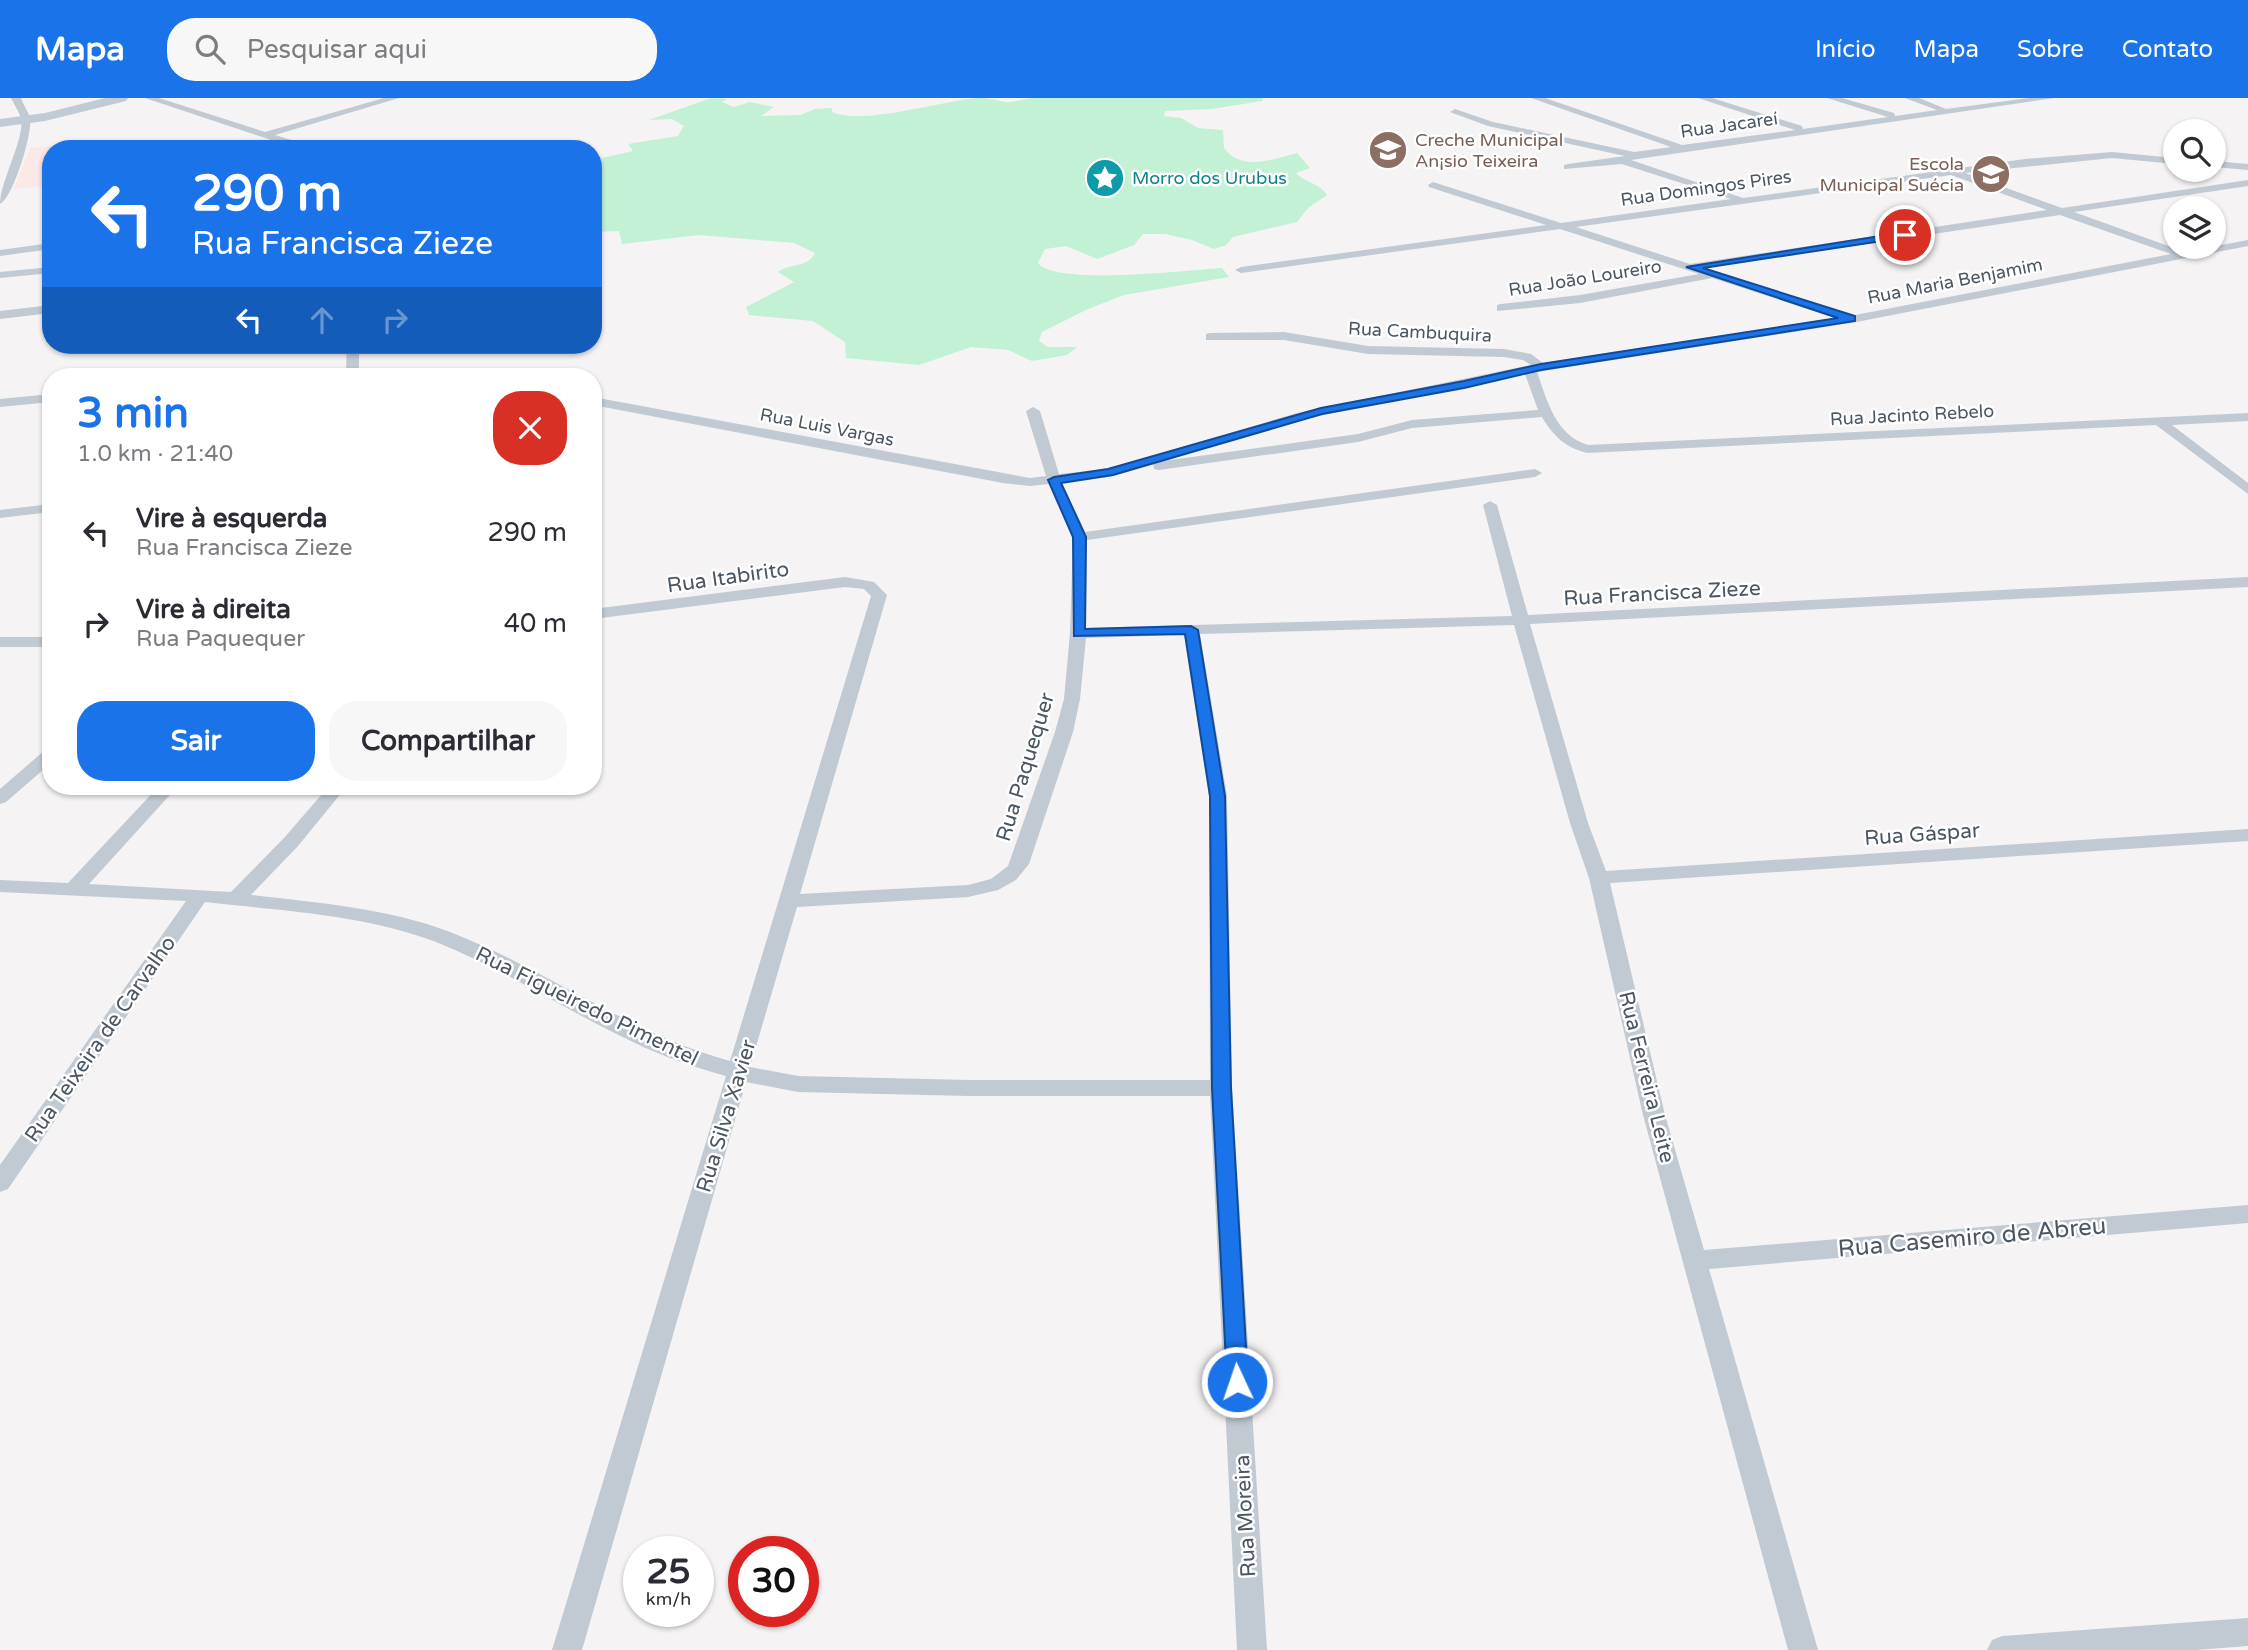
<!DOCTYPE html>
<html lang="pt">
<head>
<meta charset="utf-8">
<style>
  :root { --surface:#fff; --page:#f7f7f7; --text:#2b2b33; --muted:#7c7c81; --accent:#1a73e8 }
  body { margin:0; font-family:"Varela Round",sans-serif; background:var(--page); color:var(--text); height:100vh; display:flex; flex-direction:column; font-size:26px; white-space:nowrap }
  * { box-sizing:border-box; margin:0 }
  p { font-size:23px; color:var(--muted) }
  .icon { flex:none; width:38px; height:38px; fill:none; stroke:currentColor; stroke-width:2; stroke-linecap:round; stroke-linejoin:round }
  .map { position:relative; flex:1; overflow:hidden }
  .side { position:absolute; left:42px; top:270px; width:560px; height:427px; display:flex; flex-direction:column; background:var(--surface); border-radius:28px; box-shadow:0 2px 5px #0004 }
  .side>* { flex:none }
  .top-card { position:absolute; left:42px; top:42px; width:560px; height:214px; border-radius:28px; box-shadow:0 2px 5px #0004; background:#1a73e8; color:#fff; overflow:hidden }
  .controls { position:absolute; left:2163px; top:21px; display:grid; gap:14px }
  .controls a { display:grid; place-items:center; width:63px; height:63px; border-radius:50%; background:var(--surface); box-shadow:0 2px 5px #0004; font-size:35px }
  .speed { position:absolute; left:623px; top:1438px; display:flex; gap:14px; font-size:35px; font-weight:700; text-align:center }
  .speed>* { display:grid; place-content:center; width:91px; height:91px; border-radius:50%; background:var(--surface); box-shadow:0 2px 5px #0004; line-height:1 }
  .speed small { font-size:18px; font-weight:400 }
  .speed .limit { border:10px solid #d22; background:#fff; color:#111 }
  .pin { position:absolute; display:grid; place-items:center; width:60px; height:60px; color:#fff; margin:-30px; border:4px solid #fff; border-radius:50%; box-shadow:0 2px 7px #0007 }
  .me { position:absolute; width:77px; margin:-38px; rotate:357deg; stroke-linejoin:round; filter:drop-shadow(0 0 5px #0008) }
  .turn { display:flex; align-items:center; gap:24px; height:147px; padding:0 35px; font-size:32px }
  .turn .icon { width:91px; height:91px; stroke-width:2.5 }
  .turn b { display:block; font-size:49px; line-height:60px }
  .lanes { display:flex; align-items:center; height:66px; padding:0 35px; background:#0003; justify-content:center; gap:35px; direction:ltr }
  .lanes .off { opacity:.35 }
  .round { display:grid; place-items:center; flex:none; width:74px; height:74px; border-radius:28px; background:var(--page) }
  .overview { display:flex; align-items:center; justify-content:space-between; height:119px; padding:0 35px }
  h1 { font-size:42px; font-weight:800; line-height:52px; color:var(--accent) }
  .action { display:flex; gap:14px; margin-top:auto; padding:14px 35px }
  .action a { flex:1; height:80px; border-radius:28px; background:var(--accent); color:#fff; font-size:28px; font-weight:800; line-height:80px; text-align:center }
  .action a+a { background:var(--page); color:var(--text) }
  ul { padding:0; list-style:none }
  li { display:flex; align-items:center; gap:21px; height:91px; padding:0 35px }
  li div { flex:1 }
  li b { display:block; font-size:26px }
  li em { font-style:normal }
  header { display:flex; align-items:center; gap:42px; box-sizing:border-box; height:98px; padding:0 35px; background:var(--accent); color:#fff }
  header strong { font-size:33px }
  nav { display:flex; gap:38px; margin-inline-start:auto; font-size:24px }
  .search { width:490px; height:63px; background:var(--page); display:flex; align-items:center; gap:18px; box-sizing:border-box; padding:0 24px; border-radius:28px; color:var(--muted); font-size:26px }
  .map>svg:first-child { display:block }
</style>
</head>
<body>
<header>
<strong>Mapa</strong>
<div class="search"><svg class="icon" aria-label="search" viewBox="0 0 24 24"><circle cx="10" cy="10" r="6"/><path d="M15 15l6 6"/></svg>Pesquisar aqui</div>
<nav><a>Início</a><a>Mapa</a><a>Sobre</a><a>Contato</a></nav>
</header>
<div class="map">
<svg width="2248" height="1552" viewBox="0 0 2248 1552">
  <rect width="100%" height="100%" fill="#f5f3f3"/>
  <path fill="#fce8e6" d="M 85,45 L 84,51 L 51,51 L 51,87 L 14,91 L 30,50 Z"/>
  <path fill="#c3f1d5" d="M 711,0 L 727,1 L 722,4 L 734,9 L 750,4 L 774,9 L 761,18 L 800,17 L 815,11 L 832,10 L 832,14 C 863,28 944,2 978,0 C 988,0 995,2 1005,4 C 1012,5 1024,1 1032,0 L 1263,0 L 1262,3 L 1212,11 L 1165,13 L 1164,18 L 1181,20 L 1198,30 L 1223,32 L 1224,50 C 1241,74 1274,61 1297,55 L 1310,70 L 1296,75 C 1305,85 1320,85 1327,97 L 1308,110 L 1297,124 L 1233,139 L 1226,147 L 1214,151 L 1192,142 L 1165,136 L 1143,136 L 1134,147 L 1097,161 L 1066,148 L 1045,151 L 1038,165 C 1055,188 1191,172 1222,170 L 1229,179 L 1124,197 L 1088,211 L 1042,234 L 1039,243 L 1048,249 L 1077,249 L 1067,257 L 1032,263 L 1008,252 L 971,249 L 919,267 L 846,260 L 845,244 L 813,223 L 749,217 L 746,209 L 794,184 L 778,174 C 790,165 808,170 815,155 L 794,145 L 699,137 L 622,146 L 619,133 L 593,134 L 593,62 L 633,53 L 628,46 L 678,38 L 684,28 L 672,21 L 649,22 Z"/>
  <g fill="none" stroke-linecap="round" stroke-linejoin="round">
    <path fill="#c1cad2" fill-rule="evenodd" d="M 11,0 L 21,0 C 23,6 28,13 30,20 C 33,35 13,100 0,106 C 0,83 25,41 21,20 C 19,14 14,6 11,0 Z
      M 145,0 L 159,0 L 265,34 L 384,0 L 399,0 L 275,37 L 321,51 L 286,47 Z
      M 1531,0 L 1545,0 L 1682,47 L 1795,32 L 1698,0 L 1712,0 L 1802,28 L 1803,31 L 1888,19 L 1827,0 L 1842,0 L 1894,15 L 1895,18 L 1937,12 L 1905,0 L 1919,0 L 1946,11 L 2029,0 L 2054,0 L 1631,62 L 1743,100 L 2025,61 L 2112,54 L 2175,60 L 2175,66 L 2112,60 L 1965,75 L 2062,110 L 2248,82 L 2248,88 L 2074,114 L 2185,154 L 2248,142 L 2248,148 L 1851,225 L 1537,274 C 1547,302 1555,337 1588,347 L 2248,315 L 2248,323 L 2172,327 L 2248,385 L 2248,396 L 2156,327 L 1587,355 C 1565,349 1554,339 1542,319 L 1412,330 L 1358,344 L 1159,372 L 1154,371 L 1153,366 L 1109,379 L 1062,385 L 1085,434 L 1535,371 L 1542,375 L 1535,379 L 1087,442 L 1086,530 L 1512,518 L 1483,407 L 1490,403 L 1497,407 L 1528,517 L 2248,479 L 2248,489 L 1530,526 L 1588,725 L 1606,773 L 2248,731 L 2248,743 L 1610,785 L 1665,1017 L 1704,1152 L 2248,1107 L 2248,1125 L 1709,1171 L 1818,1552 L 1788,1552 L 1643,1017 L 1589,780 L 1570,725 L 1514,527 L 1200,536 L 1227,698 L 1232,990 L 1267,1552 L 1237,1552 L 1210,998 L 969,998 L 798,994 L 746,984 L 582,1552 L 552,1552 L 726,978 C 693,969 661,958 631,943 C 565,912 504,871 436,844 C 363,816 282,813 205,804 L 8,1091 L 0,1094 L 0,1067 L 186,803 L 0,794 L 0,782 L 68,785 L 159,688 L 178,688 L 89,786 L 231,794 L 284,740 L 329,688 L 347,688 L 298,748 L 251,797 C 319,805 386,810 450,834 C 546,871 630,936 730,963 L 871,498 L 864,491 L 845,489 L 593,521 L 593,511 L 845,479 L 874,484 L 887,497 L 800,796 L 968,787 L 991,781 L 1008,768 L 1055,634 L 1064,601 L 1070,535 L 1073,439 L 1049,386 L 1030,388 L 1003,385 L 593,307 L 593,299 L 1030,380 L 1046,378 L 1026,313 L 1033,309 L 1040,313 L 1059,376 L 1108,371 L 1297,315 L 1531,267 L 1523,262 L 1504,259 L 1368,256 L 1284,242 L 1206,242 L 1206,236 L 1210,235 L 1284,234 L 1368,248 L 1504,251 L 1531,256 L 1543,265 L 1835,220 L 1712,180 L 1580,205 L 1497,213 L 1497,207 L 1501,206 L 1580,197 L 1699,176 L 1560,131 L 1241,175 L 1235,172 L 1241,169 L 1546,127 L 1429,89 L 1428,87 L 1433,84 L 1561,125 L 1731,101 L 1622,66 L 1564,71 L 1564,67 L 1568,66 L 1625,58 L 1488,28 L 1450,14 L 1455,11 L 1493,24 L 1634,54 L 1671,49 ZM 1951,77 L 2047,112 L 1690,166 L 1576,129 ZM 2060,117 L 2171,156 L 1850,218 L 1705,170 ZM 1525,276 L 1538,312 L 1412,322 L 1358,336 L 1163,363 L 1300,322 ZM 1184,537 L 1209,698 L 1210,982 L 969,982 L 798,978 L 750,969 L 797,809 L 968,799 L 998,792 L 1016,782 L 1029,766 L 1073,634 L 1080,601 L 1086,540 Z
      M 2214,63 L 2248,66 L 2248,72 L 2214,69 Z
      M 51,145 L 51,151 L 0,158 L 0,152 Z
      M 51,169 L 51,175 L 0,180 L 0,174 Z
      M 51,207 L 51,215 L 0,221 L 0,213 Z
      M 347,247 L 359,247 L 359,271 L 441,274 L 447,278 L 296,278 L 302,274 L 346,272 Z
      M 51,296 L 51,304 L 0,309 L 0,301 Z
      M 51,406 L 51,414 L 0,420 L 0,412 Z
      M 0,539 L 51,539 L 51,549 L 0,549 Z
      M 51,651 L 51,665 L 6,704 L 0,706 L 0,691 L 45,652 Z
      M 2248,1520 L 2248,1548 L 2196,1552 L 1987,1552 L 1992,1542 L 2002,1538 Z"/>
    <path fill="#c1cbd6" fill-rule="evenodd" d="M 105,0 L 128,0 L 126,3 L 45,23 L 0,29 L 0,21 L 45,15 Z"/>
  </g>
  <path fill="#1a73e8" stroke="#114b97" stroke-width="2" d="M 1905,134 L 1909,137 L 1908,139 L 1703,170 L 1855,218 L 1855,223 L 1541,272 L 1464,290 L 1322,316 L 1113,377 L 1061,385 L 1086,439 L 1085,531 L 1191,528 L 1198,532 L 1225,698 L 1231,990 L 1248,1284 L 1245,1291 L 1237,1294 L 1230,1291 L 1227,1284 L 1212,990 L 1210,698 L 1185,536 L 1074,538 L 1073,439 L 1048,382 L 1054,379 L 1108,371 L 1321,310 L 1464,283 L 1541,266 L 1838,220 L 1686,169 Z"/>
  <defs>
    <g id="school-disc" transform="scale(2.0125)"><circle r="9.5" fill="#8d6e63" stroke="#fff"/><path d="M0-5L7-2L0 1L-7-2ZM-4 1L0 2.5L4 1V4Q0 6-4 4Z" fill="#fff"/></g>
    <g id="sight-disc" transform="scale(2.0125)"><circle r="9.5" fill="#0f9aa8" stroke="#fff"/><path d="M0-6L1.8-2.2L6-1.7L2.9 1.2L3.7 5.4L0 3.3L-3.7 5.4L-2.9 1.2L-6-1.7L-1.8-2.2Z" fill="#fff"/></g>
  </defs>
  <g fill-rule="evenodd">
    <use href="#school-disc" x="1388" y="52"/>
    <use href="#school-disc" x="1991" y="76"/>
    <use href="#sight-disc" x="1105" y="80"/>
  </g>
  <g text-anchor="middle" stroke-width="5" stroke-linejoin="round" paint-order="stroke">
    <g font-size="18" fill="#4a5661" stroke="#fff">
      <text transform="translate(1729 27) rotate(-8)" y="6">Rua Jacareí</text>
      <text transform="translate(1706 90) rotate(-8)" y="6">Rua Domingos Pires</text>
      <text transform="translate(1585 180) rotate(-9)" y="6">Rua João Loureiro</text>
      <text transform="translate(1955 183) rotate(-11)" y="6">Rua Maria Benjamim</text>
      <text transform="translate(1420 234) rotate(3)" y="6">Rua Cambuquira</text>
      <text transform="translate(1912 317) rotate(-3)" y="6">Rua Jacinto Rebelo</text>
      <text transform="translate(827 329) rotate(11)" y="6">Rua Luis Vargas</text>
    </g>
    <g font-size="18" fill="#785e54" stroke="#fff" text-anchor="start">
      <text x="1415" y="48">Creche Municipal<tspan x="1415" dy="21">An¡sio Teixeira</tspan></text>
      <text x="1964" y="72" text-anchor="end">Escola<tspan x="1964" dy="21">Municipal Suécia</tspan></text>
    </g>
    <g font-size="18" fill="#0d838f" stroke="#fff" text-anchor="start">
      <text x="1132" y="86">Morro dos Urubus</text>
    </g>
    <g font-size="21" fill="#4a5661" stroke="#fff">
      <text transform="translate(728 479) rotate(-8)" y="7">Rua Itabirito</text>
      <text transform="translate(1662 495) rotate(-3)" y="7">Rua Francisca Zieze</text>
      <text transform="translate(1025 669) rotate(-73)" y="7">Rua Paquequer</text>
      <text transform="translate(1922 736) rotate(-4)" y="7">Rua Gáspar</text>
      <text transform="translate(587 908) rotate(26)" y="7">Rua Figueiredo Pimentel</text>
      <text transform="translate(100 941) rotate(-55)" y="7">Rua Teixeira de Carvalho</text>
      <text transform="translate(1647 979) rotate(76)" y="7">Rua Ferreira Leite</text>
      <text transform="translate(726 1018) rotate(-73)" y="7">Rua Silva Xavier</text>
      <text transform="translate(1245 1418) rotate(-93)" y="7">Rua Moreira</text>
    </g>
    <g font-size="24" fill="#4a5661" stroke="#fff">
      <text transform="translate(1972 1139) rotate(-5)" y="8">Rua Casemiro de Abreu</text>
    </g>
  </g>
</svg>
<div class="controls">
<a><svg class="icon" aria-label="search" viewBox="0 0 24 24"><circle cx="10" cy="10" r="6"/><path d="M15 15l6 6"/></svg></a>
<a><svg class="icon" aria-label="layers" viewBox="0 0 24 24"><path d="M12 4l9 5-9 5-9-5zM3 14l9 5 9-5"/></svg></a>
</div>
<div class="speed"><div>25<small>km/h</small></div><div class="limit">30</div></div>
<div class="pin" style="left:1905px;top:137px;background:#d93025"><svg class="icon" aria-label="arrive" viewBox="0 0 24 24"><path d="M6 21V4h12l-3 4 3 4H6"/></svg></div>
<svg class="me" style="left:1237px;top:1284px" viewBox="-20 -20 40 40"><circle r="17" fill="#1a73e8" stroke="#fff" stroke-width="3"/><path d="M0-11L8 9 0 5-8 9z" fill="#fff"/></svg>
<div class="top-card">
<div class="turn"><svg class="icon" aria-label="left" viewBox="0 0 24 24"><path d="M17 20v-9H6M10 6l-5 5 5 5"/></svg><div><b>290 m</b>Rua Francisca Zieze</div></div>
<div class="lanes"><svg class="icon" aria-label="left" viewBox="0 0 24 24"><path d="M17 20v-9H6M10 6l-5 5 5 5"/></svg><svg class="icon off" aria-label="ahead" viewBox="0 0 24 24"><path d="M12 20V5M6 11l6-6 6 6"/></svg><svg class="icon off" aria-label="right" viewBox="0 0 24 24"><path d="M7 20v-9h11M14 6l5 5-5 5"/></svg></div>
</div>
<section class="side">
<div class="overview"><div><h1>3 min</h1><p>1.0 km · 21:40</p></div><a class="round" style="background:#d93025;color:#fff"><svg class="icon" aria-label="close" viewBox="0 0 24 24"><path d="M6 6l12 12M18 6L6 18"/></svg></a></div>
<ul>
<li><svg class="icon" aria-label="left" viewBox="0 0 24 24"><path d="M17 20v-9H6M10 6l-5 5 5 5"/></svg><div><b>Vire à esquerda</b><p>Rua Francisca Zieze</p></div><em>290 m</em></li>
<li><svg class="icon" aria-label="right" viewBox="0 0 24 24"><path d="M7 20v-9h11M14 6l5 5-5 5"/></svg><div><b>Vire à direita</b><p>Rua Paquequer</p></div><em>40 m</em></li>
</ul>
<div class="action"><a>Sair</a><a>Compartilhar</a></div>
</section>
</div>
</body>
</html>
